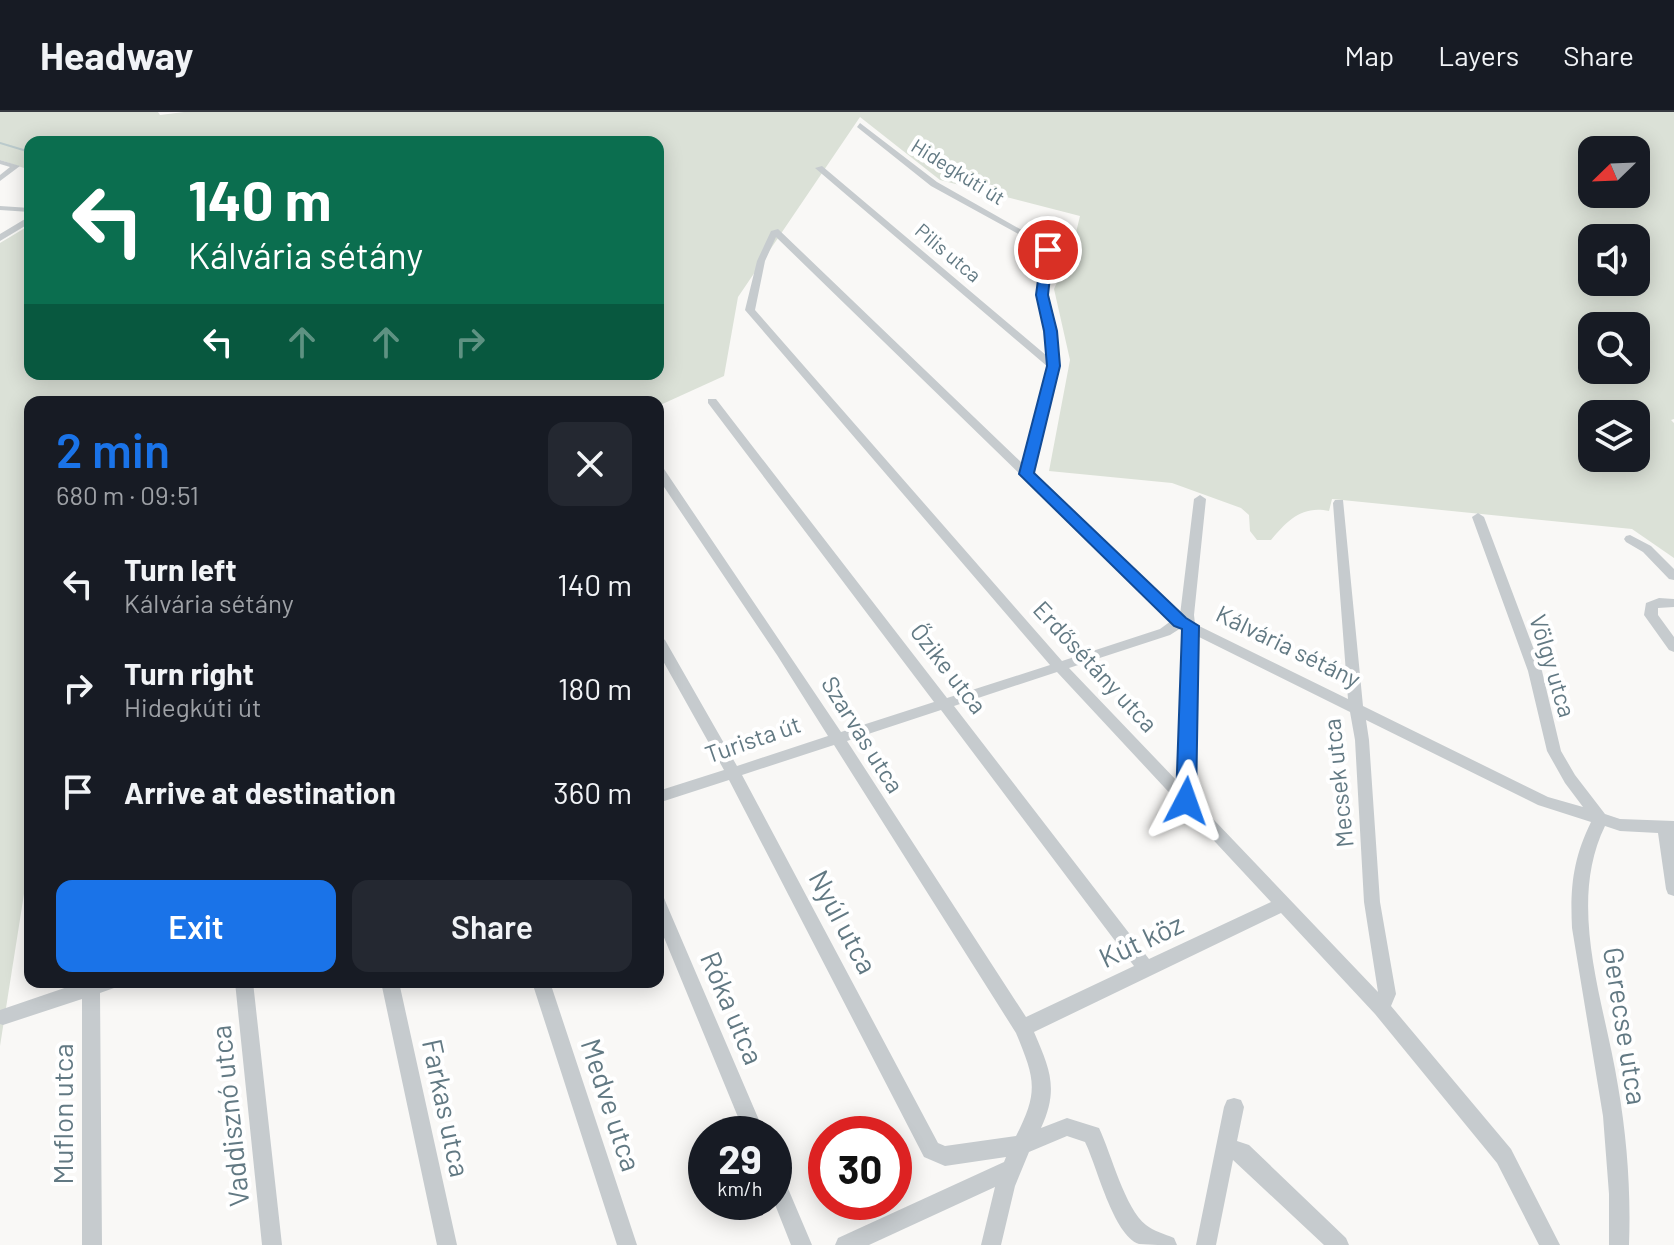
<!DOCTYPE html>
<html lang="en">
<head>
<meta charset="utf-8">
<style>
  :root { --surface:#171b24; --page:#242831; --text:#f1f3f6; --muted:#9ea1a6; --line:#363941; --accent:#1a73e8 }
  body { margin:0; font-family:Barlow,sans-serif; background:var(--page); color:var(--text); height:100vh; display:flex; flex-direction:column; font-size:30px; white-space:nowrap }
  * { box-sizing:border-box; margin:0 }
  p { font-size:26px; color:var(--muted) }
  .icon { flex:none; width:44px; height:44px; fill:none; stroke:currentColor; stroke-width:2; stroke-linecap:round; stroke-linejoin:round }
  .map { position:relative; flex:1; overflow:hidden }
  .panel { position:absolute; left:24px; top:284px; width:640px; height:592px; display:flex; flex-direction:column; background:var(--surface); border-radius:16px; box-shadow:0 4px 20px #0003 }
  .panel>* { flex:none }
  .banner { position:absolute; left:24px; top:24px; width:640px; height:244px; border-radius:16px; box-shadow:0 4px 20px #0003; background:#0b6e4f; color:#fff; overflow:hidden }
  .needle { width:52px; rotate:247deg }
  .fabs { position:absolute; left:1578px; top:24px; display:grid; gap:16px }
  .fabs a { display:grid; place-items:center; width:72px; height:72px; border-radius:16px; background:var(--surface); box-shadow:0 4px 20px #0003; font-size:40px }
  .speed { position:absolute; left:688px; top:1004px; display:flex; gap:16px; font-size:40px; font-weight:700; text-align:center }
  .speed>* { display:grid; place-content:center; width:104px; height:104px; border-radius:50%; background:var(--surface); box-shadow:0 4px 20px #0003; line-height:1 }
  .speed small { font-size:20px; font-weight:400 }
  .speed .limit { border:12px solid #d22; background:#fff; color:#111 }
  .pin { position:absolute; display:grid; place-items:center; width:68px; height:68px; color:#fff; margin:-34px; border:4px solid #fff; border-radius:50%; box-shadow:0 2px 8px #0007 }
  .me { position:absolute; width:88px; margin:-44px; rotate:4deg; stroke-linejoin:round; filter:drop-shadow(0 0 6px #0008) }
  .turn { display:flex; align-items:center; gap:28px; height:168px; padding:0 32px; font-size:36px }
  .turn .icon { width:104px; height:104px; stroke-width:2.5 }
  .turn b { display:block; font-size:56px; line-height:68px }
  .lanes { display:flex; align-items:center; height:76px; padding:0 32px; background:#0003; justify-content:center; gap:40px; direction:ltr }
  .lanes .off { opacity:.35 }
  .round { display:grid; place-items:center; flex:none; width:84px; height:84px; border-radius:16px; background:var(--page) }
  .summary { display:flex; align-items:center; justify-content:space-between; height:136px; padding:0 32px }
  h1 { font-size:48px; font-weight:600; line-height:60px; color:var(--accent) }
  .primary-button { display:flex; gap:16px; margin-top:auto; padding:16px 32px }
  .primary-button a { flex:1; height:92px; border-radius:16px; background:var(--accent); color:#fff; font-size:32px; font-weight:600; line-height:92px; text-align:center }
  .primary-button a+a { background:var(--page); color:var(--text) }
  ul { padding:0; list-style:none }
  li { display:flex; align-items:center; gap:24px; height:104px; padding:0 32px }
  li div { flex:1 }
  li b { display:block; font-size:30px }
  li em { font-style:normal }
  header { display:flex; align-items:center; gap:48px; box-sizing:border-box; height:112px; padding:0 40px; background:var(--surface); border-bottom:2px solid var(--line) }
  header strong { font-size:38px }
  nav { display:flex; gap:44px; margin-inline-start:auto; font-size:28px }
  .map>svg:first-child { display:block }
</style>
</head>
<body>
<header>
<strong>Headway</strong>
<nav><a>Map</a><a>Layers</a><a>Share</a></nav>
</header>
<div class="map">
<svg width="1674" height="1133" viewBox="0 0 1674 1133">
  <rect width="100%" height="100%" fill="#f9f8f6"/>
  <path fill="#dbe1d7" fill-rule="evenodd" d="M 0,0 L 158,0 L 160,3 L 184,0 L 1674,0 L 1674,307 L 1671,308 L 1674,311 L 1674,446 L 1632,417 L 1332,387 L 1329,399 C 1302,393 1287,409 1271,428 L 1257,428 L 1250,419 L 1249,403 L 1241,396 L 1172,371 L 1049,359 L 1070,248 L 1054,177 L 1072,137 L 1080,104 L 940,68 L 860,5 L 738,185 L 724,264 L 658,294 L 658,290 L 30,290 L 30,760 L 27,763 L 0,934 L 0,131 L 30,113 L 30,262 L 658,262 L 658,30 L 30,30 L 30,58 L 0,48 ZM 1592,38 L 1636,38 L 1636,82 L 1592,82 ZM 1592,126 L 1636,126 L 1636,170 L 1592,170 ZM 1592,214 L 1636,214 L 1636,258 L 1592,258 ZM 1592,302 L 1636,302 L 1636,346 L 1592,346 Z"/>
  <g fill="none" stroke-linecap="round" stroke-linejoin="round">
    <path stroke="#bacacc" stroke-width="2" d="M 0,31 L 30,40"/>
    <path fill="#c6cbce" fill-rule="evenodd" d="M 860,11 L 937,70 L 1050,134 L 1053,142 L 1047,183 L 1055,219 L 1058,254 L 1032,361 L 1180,503 L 1194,387 L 1200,383 L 1206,387 L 1194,503 L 1195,512 L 1348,587 L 1333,391 L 1335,388 L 1343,388 L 1363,594 L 1548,685 L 1583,695 L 1565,671 L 1547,639 L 1528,559 L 1472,405 L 1478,401 L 1484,405 L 1542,559 L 1561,639 L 1575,663 L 1605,702 L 1620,707 L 1674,709 L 1674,784 L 1668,782 L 1666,777 L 1658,721 L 1620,719 L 1605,714 C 1566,794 1605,891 1618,974 C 1627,1026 1631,1079 1629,1133 L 1609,1133 L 1609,1082 L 1603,1004 L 1572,816 C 1570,775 1573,747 1591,710 L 1538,693 L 1366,608 L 1369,628 L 1380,790 L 1396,882 L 1391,894 L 1511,1037 L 1560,1133 L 1539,1133 L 1497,1051 L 1375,902 L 1281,801 L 1034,920 C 1050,957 1059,977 1041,1016 L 1067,1006 L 1099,1016 C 1111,1041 1125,1097 1146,1113 C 1153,1119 1165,1122 1174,1126 L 1177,1133 C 1166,1133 1150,1133 1139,1132 C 1113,1123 1097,1054 1085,1030 L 1067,1024 L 1029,1040 L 1015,1074 L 1001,1133 L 981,1133 L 995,1075 L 869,1133 L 835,1133 L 838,1126 L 1004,1050 L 1006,1045 L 945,1054 L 924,1045 L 729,668 L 658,691 L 658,679 L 724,658 L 658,540 L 658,523 L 665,528 L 737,654 L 828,624 L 777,543 L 658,366 L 658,354 L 664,357 L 841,620 L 934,590 L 708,291 L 708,287 L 716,287 L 947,586 L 1050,553 L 745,198 L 757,149 L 771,119 L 778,117 L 1023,352 L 1048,255 L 815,56 L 822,54 L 1047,244 L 1045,219 L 1037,183 L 1045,142 L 1042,135 L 931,74 L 857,15 ZM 776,125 L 1171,509 L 1160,517 L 1062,549 L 755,198 L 765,149 ZM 1181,516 L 1184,531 L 1179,671 L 1069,556 L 1170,523 ZM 1197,524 L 1350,600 L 1355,628 L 1364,790 L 1378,880 L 1194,687 ZM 1057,560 L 1271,790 L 1149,847 L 954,594 ZM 941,598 L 1134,854 L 1026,905 L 847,629 ZM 834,633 L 1016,921 C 1035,967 1039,979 1016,1024 L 945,1034 L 938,1031 L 742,663 Z
      M 0,48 L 20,54 L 0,69 L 0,63 L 10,55 L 0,52 Z
      M 0,94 L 30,96 L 30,100 L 0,98 Z
      M 30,104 L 30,111 L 0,129 L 0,122 Z
      M 1630,423 L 1651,434 L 1674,457 L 1674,468 L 1669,467 L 1643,440 L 1626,430 L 1624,427 L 1626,424 Z
      M 1659,486 L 1674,487 L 1674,495 L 1658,496 L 1658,503 L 1674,525 L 1674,540 L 1669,538 L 1644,503 L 1646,491 Z
      M 658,784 L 664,786 L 666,791 L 765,1022 L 745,1022 L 658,811 Z
      M 82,870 L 117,870 L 114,876 L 100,881 L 102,1133 L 82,1133 L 82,887 L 3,913 L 0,912 L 0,898 Z
      M 235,870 L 253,870 L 282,1133 L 262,1133 Z
      M 381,870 L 399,870 L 457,1133 L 437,1133 Z
      M 532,870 L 550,870 L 637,1133 L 617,1133 Z
      M 1234,986 L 1241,988 L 1244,995 L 1237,1029 L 1249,1033 L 1346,1126 L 1349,1133 L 1324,1133 L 1233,1048 L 1216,1133 L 1196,1133 L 1224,995 L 1227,988 Z
      M 774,1057 L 781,1060 L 812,1133 L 791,1133 L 774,1090 Z"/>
  </g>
  <path fill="#1a73e8" stroke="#114b97" stroke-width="2" d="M 1048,134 L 1053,138 L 1048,183 L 1057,219 L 1060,254 L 1034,361 L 1186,506 L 1199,514 L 1196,689 L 1194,694 L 1179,694 L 1176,689 L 1182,517 L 1174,514 L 1019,362 L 1047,254 L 1044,219 L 1036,183 L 1042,138 Z"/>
  <g text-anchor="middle" stroke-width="8" stroke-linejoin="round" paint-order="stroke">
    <g font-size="20" fill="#627983" stroke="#fff">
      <text transform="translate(958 60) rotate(32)" y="7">Hidegkúti út</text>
      <text transform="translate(948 141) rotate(40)" y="7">Pilis utca</text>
    </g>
    <g font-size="24" fill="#627983" stroke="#fff">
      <text transform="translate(1288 535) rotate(26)" y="8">Kálvária sétány</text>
      <text transform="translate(1552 554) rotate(73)" y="8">Völgy utca</text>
      <text transform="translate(1095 555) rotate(47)" y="8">Erdősétány utca</text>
      <text transform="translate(948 557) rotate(52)" y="8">Őzike utca</text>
      <text transform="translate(862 623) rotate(58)" y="8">Szarvas utca</text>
      <text transform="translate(753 628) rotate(-19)" y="8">Turista út</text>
      <text transform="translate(1339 671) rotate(-96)" y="8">Mecsek utca</text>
    </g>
    <g font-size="28" fill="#627983" stroke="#fff">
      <text transform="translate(843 810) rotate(62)" y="10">Nyúl utca</text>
      <text transform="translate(1141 829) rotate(-25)" y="10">Kút köz</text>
      <text transform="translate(732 896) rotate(67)" y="10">Róka utca</text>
      <text transform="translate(1625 914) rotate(81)" y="10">Gerecse utca</text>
      <text transform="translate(611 993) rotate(72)" y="10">Medve utca</text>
      <text transform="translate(446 996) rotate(78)" y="10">Farkas utca</text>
      <text transform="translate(63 1002) rotate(-90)" y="10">Muflon utca</text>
      <text transform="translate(230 1004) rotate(-96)" y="10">Vaddisznó utca</text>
    </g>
  </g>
</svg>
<div class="fabs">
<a><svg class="needle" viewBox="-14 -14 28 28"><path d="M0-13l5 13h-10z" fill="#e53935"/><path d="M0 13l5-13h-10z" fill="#9ea1a6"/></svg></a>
<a><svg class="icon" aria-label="sound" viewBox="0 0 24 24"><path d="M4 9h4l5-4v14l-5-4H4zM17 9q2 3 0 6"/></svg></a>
<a><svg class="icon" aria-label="search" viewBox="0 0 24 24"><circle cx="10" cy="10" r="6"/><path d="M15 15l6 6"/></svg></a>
<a><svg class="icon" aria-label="layers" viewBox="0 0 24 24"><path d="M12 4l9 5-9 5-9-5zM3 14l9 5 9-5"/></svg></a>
</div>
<div class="speed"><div>29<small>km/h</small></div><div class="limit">30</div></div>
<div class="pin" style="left:1048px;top:138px;background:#d93025"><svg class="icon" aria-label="arrive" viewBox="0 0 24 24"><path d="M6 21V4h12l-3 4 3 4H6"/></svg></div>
<svg class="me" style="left:1186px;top:689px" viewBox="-20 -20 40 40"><path d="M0-17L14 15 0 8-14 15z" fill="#1a73e8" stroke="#fff" stroke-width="4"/></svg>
<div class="banner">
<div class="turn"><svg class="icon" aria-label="left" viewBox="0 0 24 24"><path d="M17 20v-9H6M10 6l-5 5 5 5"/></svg><div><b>140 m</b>Kálvária sétány</div></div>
<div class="lanes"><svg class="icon" aria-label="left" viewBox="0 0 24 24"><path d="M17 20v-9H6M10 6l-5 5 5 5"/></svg><svg class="icon off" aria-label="ahead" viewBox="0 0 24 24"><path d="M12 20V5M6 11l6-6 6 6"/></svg><svg class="icon off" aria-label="ahead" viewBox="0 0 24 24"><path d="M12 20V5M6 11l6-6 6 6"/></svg><svg class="icon off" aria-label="right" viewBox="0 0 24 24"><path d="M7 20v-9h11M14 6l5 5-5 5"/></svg></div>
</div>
<section class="panel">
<div class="summary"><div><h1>2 min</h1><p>680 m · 09:51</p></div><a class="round"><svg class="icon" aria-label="close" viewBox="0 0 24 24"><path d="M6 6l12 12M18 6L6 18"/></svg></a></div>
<ul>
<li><svg class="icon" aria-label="left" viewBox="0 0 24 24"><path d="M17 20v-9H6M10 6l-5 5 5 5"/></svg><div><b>Turn left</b><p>Kálvária sétány</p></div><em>140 m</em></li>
<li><svg class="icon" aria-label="right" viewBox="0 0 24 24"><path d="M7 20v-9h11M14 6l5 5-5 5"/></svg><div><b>Turn right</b><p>Hidegkúti út</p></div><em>180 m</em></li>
<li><svg class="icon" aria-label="arrive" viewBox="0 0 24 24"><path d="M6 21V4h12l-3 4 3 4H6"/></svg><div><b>Arrive at destination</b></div><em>360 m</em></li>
</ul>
<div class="primary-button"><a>Exit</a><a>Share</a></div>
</section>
</div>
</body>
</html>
